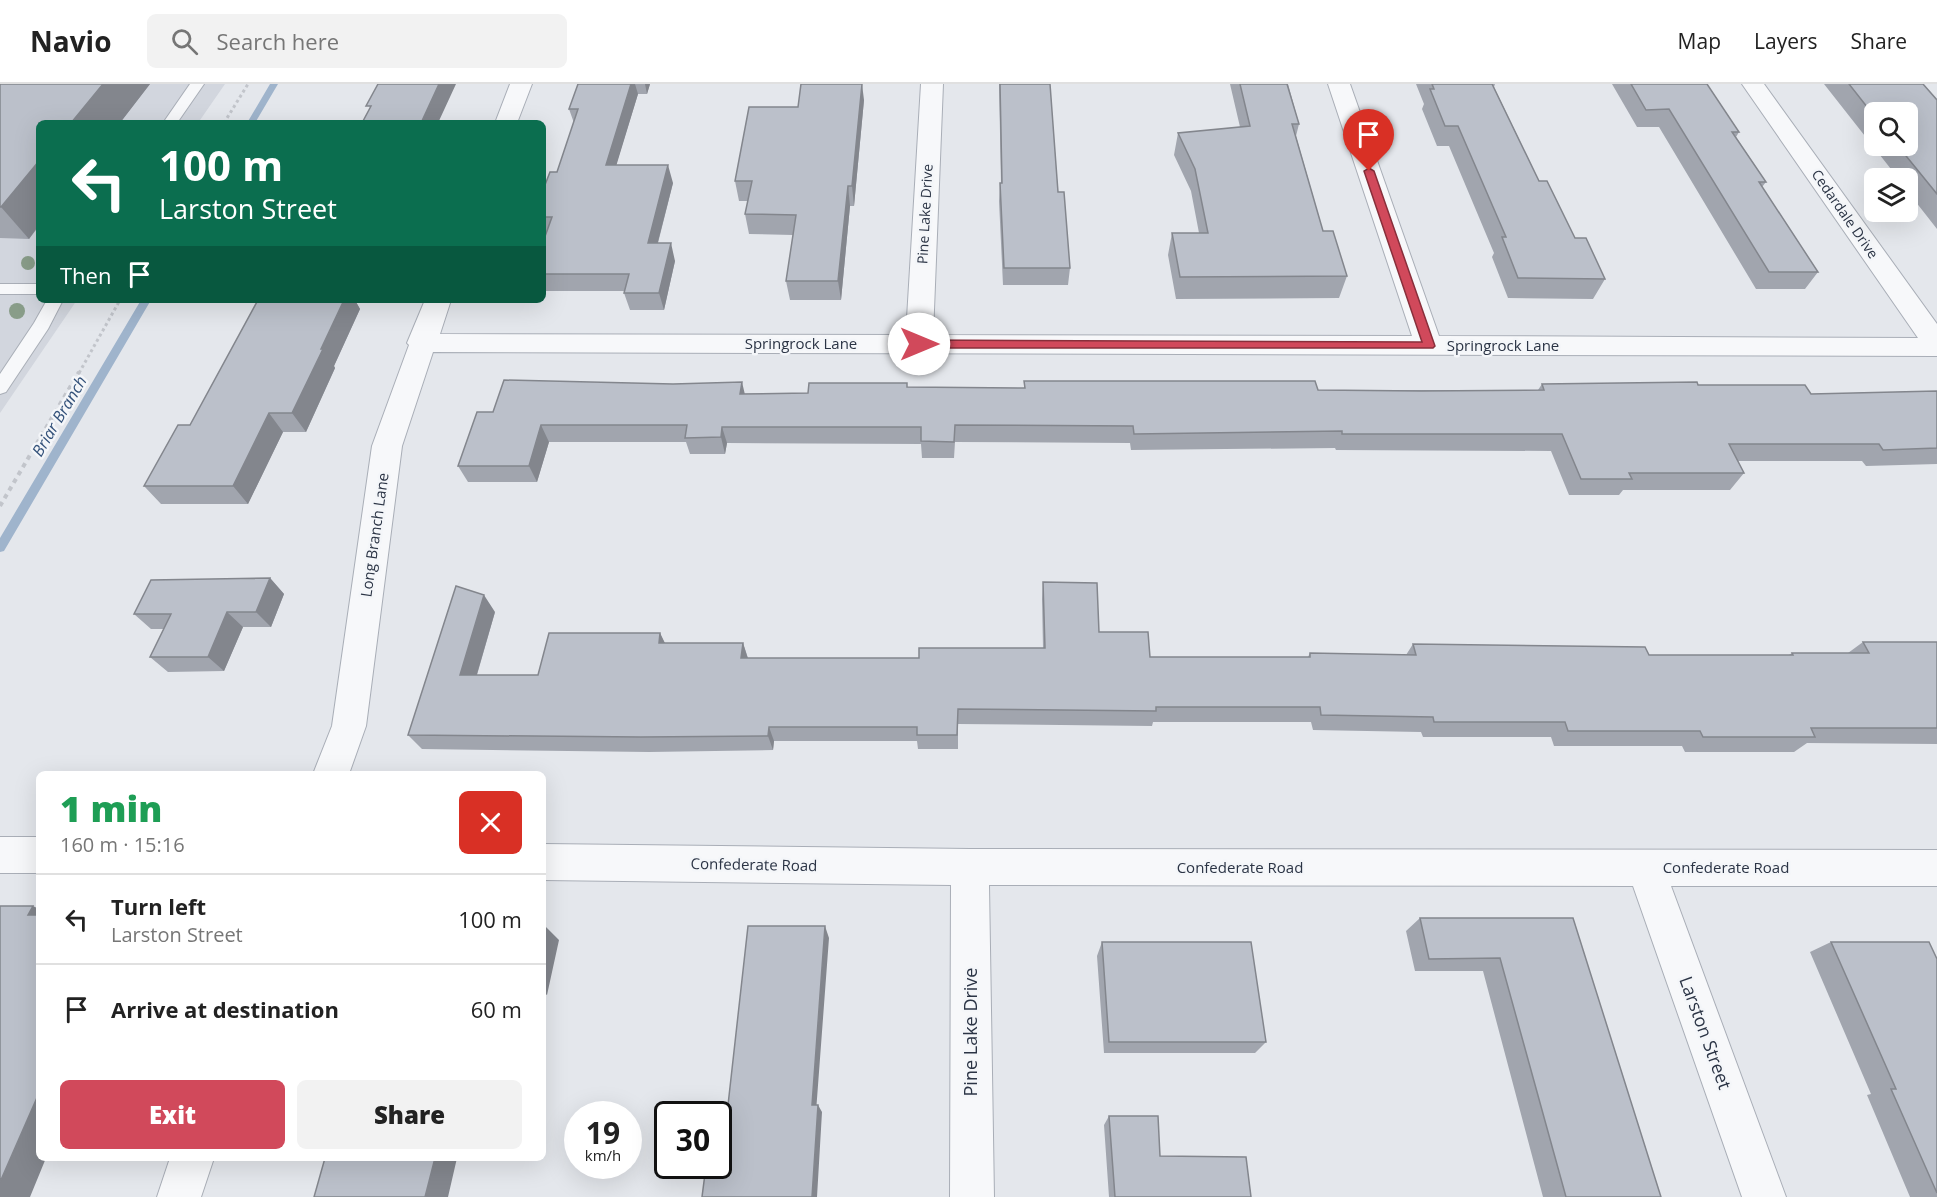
<!DOCTYPE html>
<html lang="en">
<head>
<meta charset="utf-8">
<style>
  :root { --surface:#fff; --page:#f2f2f2; --text:#222; --muted:#767676; --line:#e0e0e0; --accent:#d1495b }
  body { margin:0; font-family:"Open Sans",sans-serif; background:var(--page); color:var(--text); height:100vh; display:flex; flex-direction:column; font-size:22px; white-space:nowrap }
  * { box-sizing:border-box; margin:0 }
  p { font-size:20px; color:var(--muted) }
  .icon { flex:none; width:33px; height:33px; fill:none; stroke:currentColor; stroke-width:2; stroke-linecap:round; stroke-linejoin:round }
  .map { position:relative; flex:1; overflow:hidden }
  .side { position:absolute; left:36px; top:687px; width:510px; height:390px; display:flex; flex-direction:column; background:var(--surface); border-radius:9px; box-shadow:0 6px 24px #0002 }
  .side>* { flex:none }
  .hud { position:absolute; left:36px; top:36px; width:510px; height:183px; border-radius:9px; box-shadow:0 6px 24px #0002; background:#0b6e4f; color:#fff; overflow:hidden }
  .fabs { position:absolute; left:1864px; top:18px; display:grid; gap:12px }
  .fabs a { display:grid; place-items:center; width:54px; height:54px; border-radius:9px; background:var(--surface); box-shadow:0 6px 24px #0002; font-size:30px }
  .speed { position:absolute; left:564px; top:1017px; display:flex; gap:12px; font-size:30px; font-weight:700; text-align:center }
  .speed>* { display:grid; place-content:center; width:78px; height:78px; border-radius:50%; background:var(--surface); box-shadow:0 6px 24px #0002; line-height:1 }
  .speed small { font-size:15px; font-weight:400 }
  .speed .limit { border:3px solid #111; border-radius:9px; background:#fff; color:#111 }
  .pin { position:absolute; display:grid; place-items:center; width:51px; height:51px; color:#fff; margin:-62px -26px; border-radius:50% 50% 50% 0; rotate:-45deg; box-shadow:0 0 6px #0007 }
  .pin .icon { rotate:45deg }
  .me { position:absolute; width:66px; margin:-33px; rotate:90deg; stroke-linejoin:round; filter:drop-shadow(0 0 4px #0008) }
  .turn { display:flex; align-items:center; gap:21px; height:126px; padding:0 24px; font-size:27px }
  .turn .icon { width:78px; height:78px; stroke-width:2.5 }
  .turn b { display:block; font-size:42px; line-height:51px }
  .then { display:flex; align-items:center; height:57px; padding:0 24px; background:#0003; gap:12px; font-size:22px }
  .round { display:grid; place-items:center; flex:none; width:63px; height:63px; border-radius:9px; background:var(--page) }
  .headline { display:flex; align-items:center; justify-content:space-between; height:102px; padding:0 24px }
  h1 { font-size:36px; font-weight:800; line-height:45px; color:#1e9e55 }
  .cta { display:flex; gap:12px; margin-top:auto; padding:12px 24px }
  .cta a { flex:1; height:69px; border-radius:9px; background:var(--accent); color:#fff; font-size:24px; font-weight:800; line-height:69px; text-align:center }
  .cta a+a { background:var(--page); color:var(--text) }
  ul { padding:0; list-style:none }
  li { display:flex; align-items:center; gap:18px; height:90px; padding:0 24px; border-top:2px solid var(--line) }
  li div { flex:1 }
  li b { display:block; font-size:22px }
  li em { font-style:normal }
  header { display:flex; align-items:center; gap:36px; box-sizing:border-box; height:84px; padding:0 30px; background:var(--surface); border-bottom:2px solid var(--line) }
  header strong { font-size:28px }
  nav { display:flex; gap:33px; margin-inline-start:auto; font-size:21px }
  .search { width:420px; height:54px; background:var(--page); display:flex; align-items:center; gap:15px; box-sizing:border-box; padding:0 21px; border-radius:9px; color:var(--muted); font-size:22px }
  .map>svg:first-child { display:block }
</style>
</head>
<body>
<header>
<strong>Navio</strong>
<div class="search"><svg class="icon" aria-label="search" viewBox="0 0 24 24"><circle cx="10" cy="10" r="6"/><path d="M15 15l6 6"/></svg>Search here</div>
<nav><a>Map</a><a>Layers</a><a>Share</a></nav>
</header>
<div class="map">
<svg width="1937" height="1113" viewBox="0 0 1937 1113">
  <rect width="100%" height="100%" fill="#e4e7ec"/>
  <path fill="#d2d6de" d="M 0,0 L 225,0 L 198,39 L 39,39 L 39,216 L 77,216 L 0,329 Z"/>
  <g fill="none" stroke-linecap="round" stroke-linejoin="round">
    <path fill="#9fb4cc" fill-rule="evenodd" d="M 270,0 L 278,0 L 255,39 L 247,39 Z
      M 141,216 L 151,216 L 4,467 L 0,468 L 0,454 Z"/>
    <g stroke="#a9aeb7" stroke-width="2">
      <path id="service" d="M 190,0 L 204,0 L 177,39 L 163,39 Z
        M 0,200 L 39,200 L 39,210 L 0,210 Z
        M 47,216 L 63,216 L 48,245 L 6,308 L 0,310 L 0,290 L 34,239 Z"/>
    </g>
    <g stroke="#a9aeb7" stroke-width="2">
      <path id="minor" d="M 510,0 L 532,0 L 517,39 L 495,39 Z
        M 921,0 L 943,0 L 933,251 L 1412,252 L 1328,0 L 1350,0 L 1439,252 L 1918,254 L 1742,0 L 1764,0 L 1937,240 L 1937,272 L 433,268 L 402,362 L 366,642 L 349,690 L 313,690 L 332,642 L 372,362 L 409,261 L 407,259 L 425,216 L 451,216 L 440,250 L 906,251 Z
        M 0,753 L 39,753 L 39,789 L 0,789 Z
        M 543,760 L 970,765 L 1937,766 L 1937,802 L 1671,802 L 1786,1113 L 1742,1113 L 1633,802 L 989,801 L 994,1113 L 950,1113 L 951,801 L 543,796 Z
        M 170,1074 L 214,1074 L 201,1113 L 157,1113 Z"/>
    </g>
    <path stroke="#c2c5cb" stroke-width="3" stroke-dasharray="3 3" stroke-linecap="butt" d="M 224,39 L 248,0
      M 79,289 L 120,216"/>
    <path stroke="#c2c5cb" stroke-width="4" stroke-dasharray="4.5 4.5" stroke-linecap="butt" d="M 0,422 L 79,288"/>
    <use href="#service" fill="#f7f8fa" fill-rule="evenodd"/>
    <use href="#minor" fill="#f7f8fa" fill-rule="evenodd"/>
  </g>
  <g fill="#899d89">
    <circle cx="28" cy="179" r="7"/>
    <circle cx="17" cy="227" r="8"/>
  </g>
  <path fill="#a1a5ae" fill-rule="evenodd" d="M 0,0 L 150,0 L 29,155 L 0,154 Z
    M 578,0 L 650,0 L 647,10 L 638,10 L 616,81 L 673,99 L 658,159 L 675,177 L 664,226 L 630,226 L 624,209 L 625,207 L 543,207 L 543,158 L 546,150 L 543,150 L 543,106 L 557,88 L 574,39 L 569,25 Z
    M 999,0 L 1050,0 L 1058,108 L 1070,184 L 1068,201 L 1003,201 L 999,117 L 1000,99 L 1001,99 Z
    M 1230,0 L 1288,0 L 1299,40 L 1296,52 L 1323,147 L 1347,192 L 1339,214 L 1176,215 L 1168,171 L 1172,149 L 1199,149 L 1191,107 L 1174,71 L 1178,49 L 1240,43 Z
    M 1416,0 L 1495,0 L 1494,3 L 1539,97 L 1575,154 L 1605,195 L 1593,215 L 1508,214 L 1492,173 L 1494,169 L 1449,62 L 1437,62 L 1422,25 L 1424,20 Z
    M 1612,0 L 1707,0 L 1739,48 L 1736,53 L 1766,98 L 1762,103 L 1818,188 L 1805,205 L 1756,205 L 1659,43 L 1637,43 Z
    M 1824,0 L 1923,0 L 1937,16 L 1937,145 L 1908,108 L 1908,94 L 1898,94 ZM 1875,28 L 1908,62 L 1875,62 Z
    M 864,16 L 854,122 L 850,122 L 841,216 L 790,216 L 786,197 L 793,151 L 749,150 L 745,130 L 748,117 L 739,117 L 735,97 L 798,23 Z
    M 356,218 L 360,225 L 334,282 L 335,284 L 306,348 L 283,348 L 248,420 L 161,420 L 144,402 L 190,341 Z
    M 1024,297 L 1318,306 L 1538,306 L 1542,300 L 1698,301 L 1811,310 L 1937,307 L 1937,380 L 1866,382 L 1862,377 L 1738,377 L 1744,389 L 1730,406 L 1623,406 L 1619,411 L 1569,411 L 1551,367 L 1336,366 L 1335,364 L 1131,366 L 1130,359 L 955,358 L 954,374 L 922,374 L 921,360 L 727,359 L 725,370 L 690,370 L 686,358 L 549,358 L 537,398 L 468,398 L 458,382 L 493,328 L 673,300 L 745,310 L 808,309 L 907,303 L 1024,304 Z
    M 270,494 L 284,510 L 271,543 L 243,543 L 224,587 L 168,588 L 150,573 L 164,545 L 151,545 L 134,530 Z
    M 1043,498 L 1099,548 L 1150,573 L 1308,573 L 1310,569 L 1406,571 L 1413,560 L 1649,571 L 1789,571 L 1792,569 L 1848,569 L 1863,558 L 1937,558 L 1937,660 L 1807,659 L 1794,668 L 1685,668 L 1682,662 L 1554,662 L 1551,653 L 1423,653 L 1421,648 L 1313,646 L 1311,638 L 1153,638 L 1152,642 L 958,640 L 958,665 L 918,665 L 917,657 L 774,657 L 773,666 L 649,668 L 422,665 L 408,651 L 495,528 L 477,591 L 538,591 L 660,549 L 665,559 L 743,559 L 748,574 L 919,574 L 1043,564 L 1042,515 Z
    M 1420,834 L 1573,834 L 1661,1113 L 1543,1113 L 1483,887 L 1415,887 L 1406,847 Z
    M 1102,858 L 1266,958 L 1255,969 L 1104,969 L 1097,872 Z
    M 1831,858 L 1937,875 L 1937,1113 L 1910,1113 L 1867,1011 L 1871,1010 L 1810,868 Z
    M 1109,1032 L 1160,1072 L 1251,1113 L 1109,1113 L 1104,1041 Z"/>
  <path fill="#83868d" d="M 103,0 L 150,0 L 120,39 L 71,39 Z
    M 439,0 L 456,0 L 438,39 L 421,39 Z
    M 631,0 L 635,0 L 638,10 L 611,99 L 606,81 Z
    M 645,0 L 650,0 L 647,10 Z
    M 862,0 L 864,16 L 854,122 L 852,102 Z
    M 39,77 L 39,141 L 29,155 L 1,123 Z
    M 668,81 L 673,99 L 653,177 L 648,159 Z
    M 848,102 L 850,122 L 841,216 L 838,197 Z
    M 671,159 L 675,177 L 664,226 L 659,209 Z
    M 344,216 L 357,216 L 356,218 L 360,225 L 334,282 L 335,284 L 306,348 L 292,329 L 321,265 Z
    M 742,298 L 746,315 L 740,310 Z
    M 269,329 L 283,348 L 248,420 L 233,402 Z
    M 541,341 L 549,358 L 537,398 L 529,382 Z
    M 722,343 L 727,359 L 725,370 L 721,353 Z
    M 270,494 L 284,510 L 271,543 L 256,528 Z
    M 484,511 L 495,528 L 472,607 L 460,591 Z
    M 227,528 L 243,543 L 224,587 L 208,573 Z
    M 660,549 L 668,566 L 659,559 Z
    M 743,559 L 748,575 L 741,574 Z
    M 769,643 L 774,657 L 773,666 L 768,652 Z
    M 33,822 L 39,825 L 39,836 L 28,831 Z
    M 544,841 L 559,856 L 547,911 L 543,908 L 543,846 Z
    M 825,842 L 829,854 L 816,1028 L 812,1021 Z
    M 39,1009 L 39,1074 L 46,1074 L 30,1113 L 0,1113 L 0,1098 Z
    M 818,1021 L 822,1028 L 817,1113 L 812,1113 Z
    M 435,1074 L 457,1074 L 448,1113 L 425,1113 Z"/>
  <path fill="#bbc0ca" stroke="#83868d" stroke-width="1.5" d="M 0,0 L 103,0 L 71,39 L 39,39 L 39,77 L 1,123 L 0,123 Z
    M 378,0 L 439,0 L 421,39 L 362,39 L 371,22 L 366,22 Z
    M 578,0 L 631,0 L 606,81 L 668,81 L 648,159 L 671,159 L 659,209 L 624,209 L 629,190 L 543,190 L 543,158 L 552,133 L 543,133 L 543,106 L 550,88 L 557,88 L 578,25 L 569,25 Z
    M 801,0 L 862,0 L 852,102 L 848,102 L 838,197 L 786,197 L 796,131 L 745,130 L 752,97 L 735,97 L 749,23 L 798,23 Z
    M 1000,0 L 1050,0 L 1058,108 L 1064,108 L 1070,184 L 1004,184 L 1000,99 L 1002,99 Z
    M 1240,0 L 1287,0 L 1299,40 L 1292,40 L 1323,147 L 1333,147 L 1347,192 L 1180,193 L 1172,149 L 1208,149 L 1195,85 L 1178,49 L 1250,42 Z
    M 1432,0 L 1492,0 L 1539,97 L 1547,97 L 1575,154 L 1586,154 L 1605,195 L 1518,194 L 1502,153 L 1506,153 L 1458,42 L 1445,42 L 1430,5 L 1434,5 Z
    M 1631,0 L 1707,0 L 1739,48 L 1732,48 L 1766,98 L 1759,98 L 1818,188 L 1769,188 L 1669,25 L 1646,26 Z
    M 1849,0 L 1923,0 L 1937,16 L 1937,110 L 1898,62 L 1908,62 L 1908,28 L 1875,28 L 1875,33 Z
    M 258,216 L 344,216 L 321,265 L 323,265 L 292,329 L 269,329 L 233,402 L 144,402 L 178,341 L 190,341 Z
    M 504,296 L 673,300 L 742,298 L 740,310 L 808,309 L 809,299 L 907,299 L 907,303 L 1025,304 L 1024,297 L 1315,297 L 1318,306 L 1421,307 L 1544,306 L 1542,300 L 1697,298 L 1698,301 L 1805,301 L 1811,310 L 1937,307 L 1937,364 L 1883,366 L 1879,360 L 1729,360 L 1744,389 L 1629,389 L 1632,395 L 1581,395 L 1562,350 L 1342,350 L 1342,347 L 1134,350 L 1133,342 L 955,341 L 954,358 L 921,357 L 921,343 L 722,343 L 721,353 L 685,354 L 687,341 L 541,341 L 529,382 L 458,382 L 477,328 L 493,328 Z
    M 270,494 L 256,528 L 227,528 L 208,573 L 150,573 L 171,530 L 134,530 L 151,496 Z
    M 1043,498 L 1097,499 L 1099,548 L 1148,548 L 1150,573 L 1310,573 L 1310,569 L 1416,571 L 1413,560 L 1645,563 L 1649,571 L 1793,571 L 1792,569 L 1869,569 L 1863,558 L 1937,558 L 1937,644 L 1811,644 L 1815,653 L 1703,653 L 1700,647 L 1568,647 L 1565,638 L 1434,638 L 1433,633 L 1321,631 L 1320,623 L 1156,623 L 1156,627 L 958,625 L 957,651 L 917,651 L 917,643 L 769,643 L 768,652 L 641,653 L 408,651 L 456,502 L 484,511 L 460,591 L 538,591 L 549,549 L 660,549 L 659,559 L 743,559 L 741,574 L 919,574 L 919,564 L 1045,564 Z
    M 0,822 L 33,822 L 28,831 L 39,831 L 39,1009 L 0,1098 Z
    M 1420,834 L 1573,834 L 1661,1113 L 1566,1113 L 1500,874 L 1429,875 Z
    M 748,842 L 825,842 L 812,1021 L 818,1021 L 812,1113 L 702,1113 L 706,1082 L 718,1082 L 718,1030 L 712,1030 L 713,1021 L 728,1021 Z
    M 1102,858 L 1251,858 L 1266,958 L 1109,958 Z
    M 1831,858 L 1929,858 L 1937,875 L 1937,1109 L 1891,1005 L 1896,1005 Z
    M 1109,1032 L 1158,1032 L 1160,1072 L 1246,1073 L 1251,1113 L 1115,1113 Z
    M 325,1074 L 435,1074 L 425,1113 L 314,1113 Z"/>
  <path fill="#d1495b" stroke="#882f3b" stroke-width="1.5" d="M 1369,84 L 1374,87 L 1435,262 L 1433,264 L 919,264 L 913,260 L 919,256 L 1422,258 L 1364,87 Z"/>
  <g text-anchor="middle" stroke-width="5" stroke-linejoin="round" paint-order="stroke">
    <g font-size="14" fill="#2b3445" stroke="#f4f6f9">
      <text transform="translate(925 130) rotate(-87)" y="5">Pine Lake Drive</text>
      <text transform="translate(1845 130) rotate(55)" y="5">Cedardale Drive</text>
    </g>
    <g font-size="15" fill="#2b3445" stroke="#f4f6f9">
      <text x="801" y="265">Springrock Lane</text>
      <text x="1503" y="267">Springrock Lane</text>
      <text transform="translate(375 451) rotate(-82)" y="5">Long Branch Lane</text>
      <text transform="translate(754 781) rotate(1)" y="5">Confederate Road</text>
      <text x="1240" y="789">Confederate Road</text>
      <text x="1726" y="789">Confederate Road</text>
    </g>
    <g font-size="16" font-style="italic" fill="#34527a" stroke="#f4f6f9">
      <text transform="translate(59 332) rotate(-59)" y="6">Briar Branch</text>
    </g>
    <g font-size="18" fill="#2b3445" stroke="#f4f6f9">
      <text transform="translate(971 948) rotate(-90)" y="6">Pine Lake Drive</text>
      <text transform="translate(1705 949) rotate(70)" y="6">Larston Street</text>
    </g>
  </g>
</svg>
<div class="fabs">
<a><svg class="icon" aria-label="search" viewBox="0 0 24 24"><circle cx="10" cy="10" r="6"/><path d="M15 15l6 6"/></svg></a>
<a><svg class="icon" aria-label="layers" viewBox="0 0 24 24"><path d="M12 4l9 5-9 5-9-5zM3 14l9 5 9-5"/></svg></a>
</div>
<div class="speed"><div>19<small>km/h</small></div><div class="limit">30</div></div>
<div class="pin" style="left:1369px;top:87px;background:#d93025"><svg class="icon" aria-label="arrive" viewBox="0 0 24 24"><path d="M6 21V4h12l-3 4 3 4H6"/></svg></div>
<svg class="me" style="left:919px;top:260px" viewBox="-20 -20 40 40"><circle r="19" fill="#fff"/><path d="M0-13L10 11 0 6-10 11z" fill="#d1495b"/></svg>
<div class="hud">
<div class="turn"><svg class="icon" aria-label="left" viewBox="0 0 24 24"><path d="M17 20v-9H6M10 6l-5 5 5 5"/></svg><div><b>100 m</b>Larston Street</div></div>
<div class="then">Then<svg class="icon" aria-label="arrive" viewBox="0 0 24 24"><path d="M6 21V4h12l-3 4 3 4H6"/></svg></div>
</div>
<section class="side">
<div class="headline"><div><h1>1 min</h1><p>160 m · 15:16</p></div><a class="round" style="background:#d93025;color:#fff"><svg class="icon" aria-label="close" viewBox="0 0 24 24"><path d="M6 6l12 12M18 6L6 18"/></svg></a></div>
<ul>
<li><svg class="icon" aria-label="left" viewBox="0 0 24 24"><path d="M17 20v-9H6M10 6l-5 5 5 5"/></svg><div><b>Turn left</b><p>Larston Street</p></div><em>100 m</em></li>
<li><svg class="icon" aria-label="arrive" viewBox="0 0 24 24"><path d="M6 21V4h12l-3 4 3 4H6"/></svg><div><b>Arrive at destination</b></div><em>60 m</em></li>
</ul>
<div class="cta"><a>Exit</a><a>Share</a></div>
</section>
</div>
</body>
</html>
